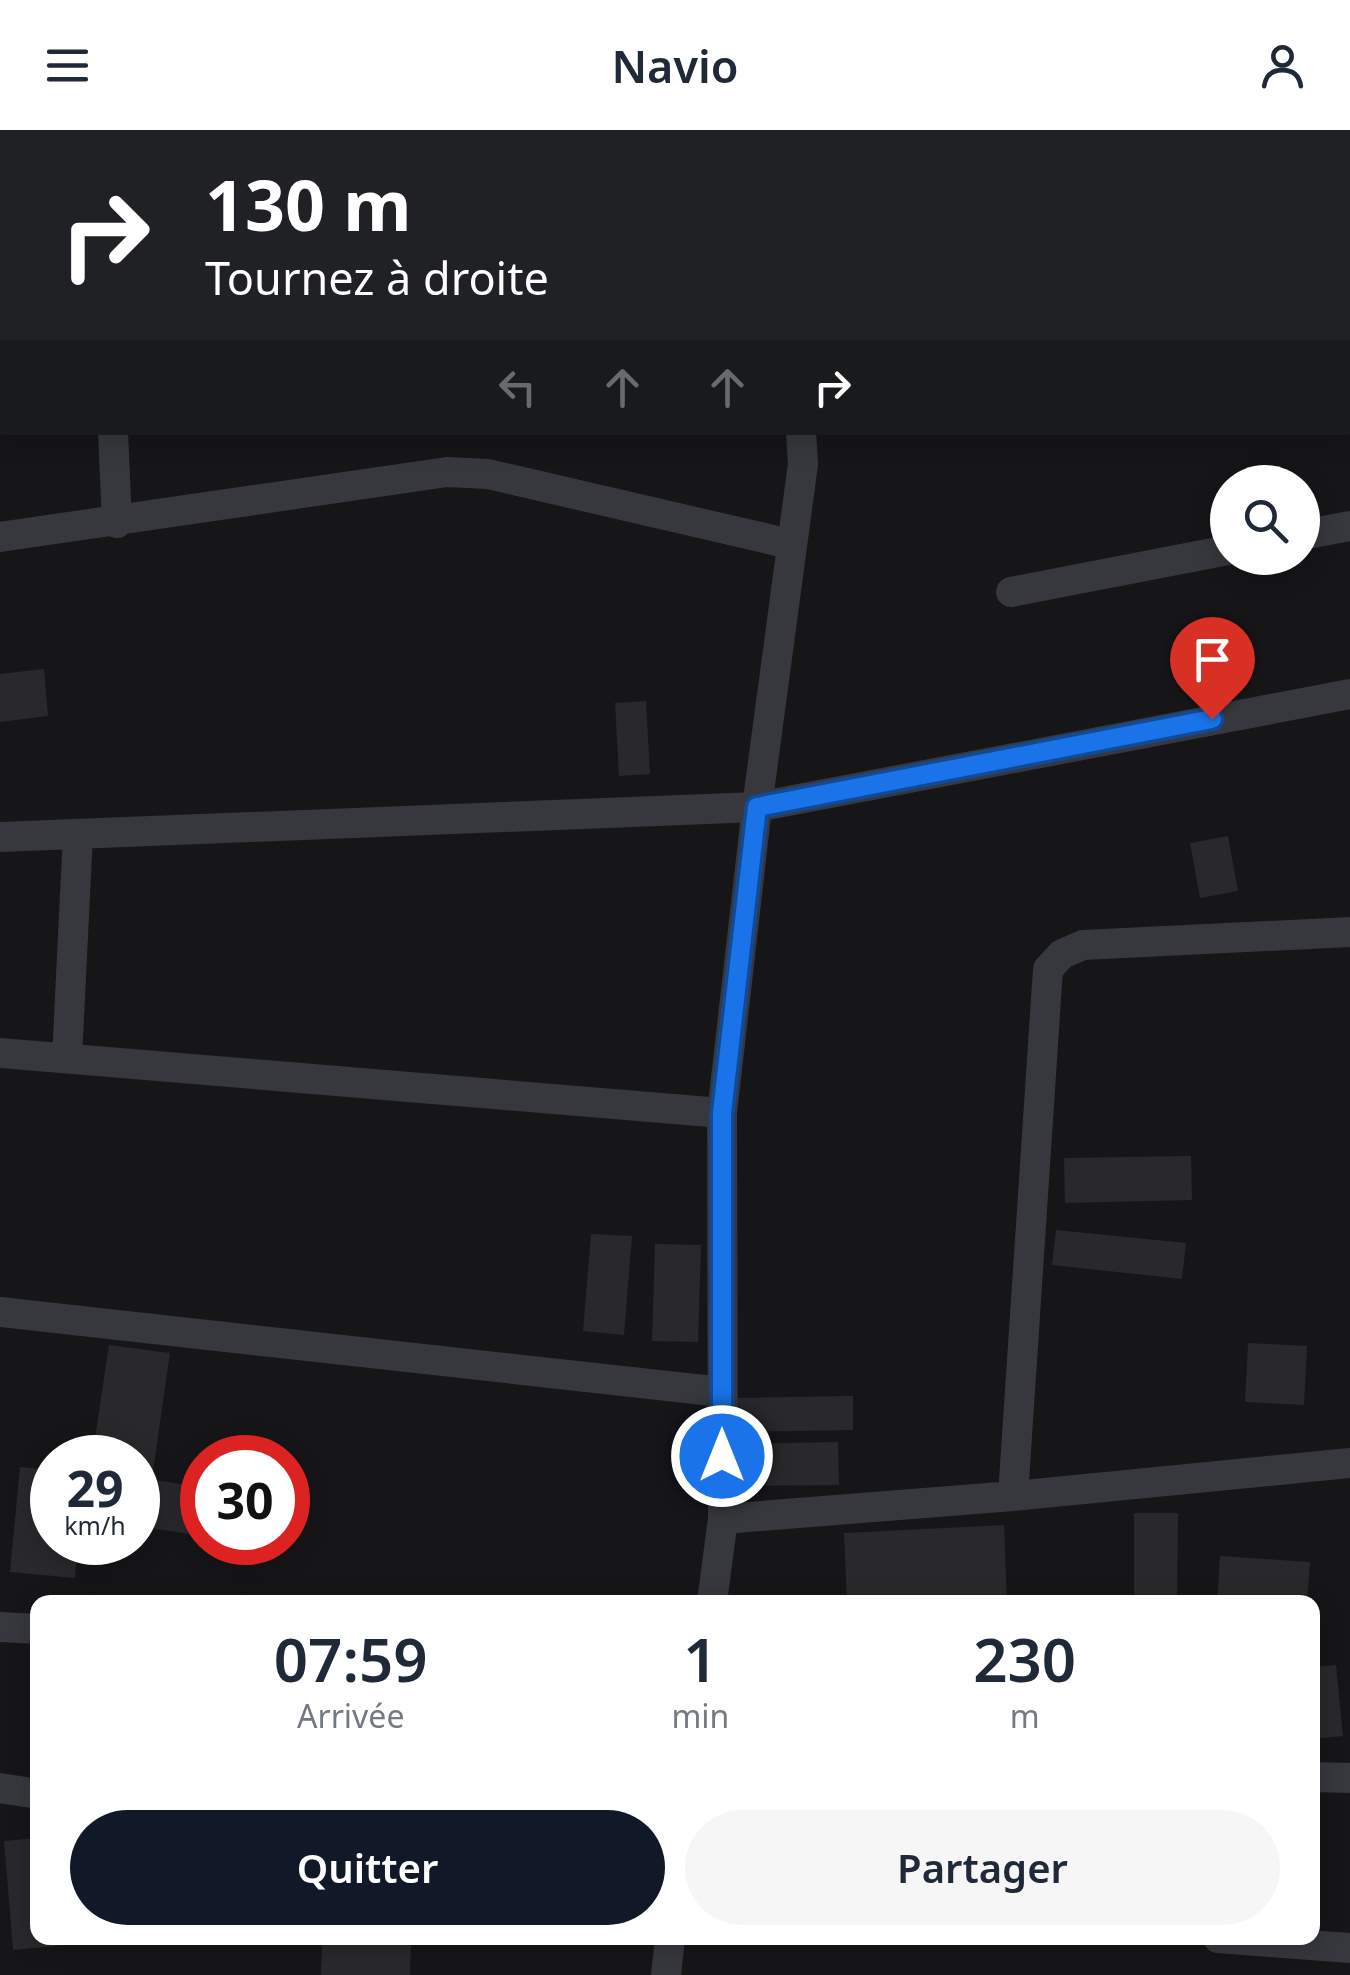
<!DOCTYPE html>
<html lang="fr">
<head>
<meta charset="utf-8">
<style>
  :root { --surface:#fff; --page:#f6f6f7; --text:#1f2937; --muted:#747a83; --accent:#111827 }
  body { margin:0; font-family:"Noto Sans",sans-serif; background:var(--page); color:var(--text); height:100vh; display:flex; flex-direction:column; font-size:38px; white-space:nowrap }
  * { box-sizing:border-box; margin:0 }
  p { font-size:32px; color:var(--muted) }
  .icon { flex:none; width:55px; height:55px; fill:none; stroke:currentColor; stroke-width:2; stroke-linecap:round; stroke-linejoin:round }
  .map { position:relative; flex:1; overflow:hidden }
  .drawer { position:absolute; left:30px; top:1465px; width:1290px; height:350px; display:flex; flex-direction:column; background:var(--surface); border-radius:20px; box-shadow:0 5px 25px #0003 }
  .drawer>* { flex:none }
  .banner { position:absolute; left:0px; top:0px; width:1350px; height:305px; box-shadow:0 5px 25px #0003; background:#202124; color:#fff; overflow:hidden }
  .buttons { position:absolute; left:1210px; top:335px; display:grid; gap:20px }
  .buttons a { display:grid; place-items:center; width:110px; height:110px; border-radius:50%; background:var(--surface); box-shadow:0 5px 25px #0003; font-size:50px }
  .speed { position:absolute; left:30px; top:1305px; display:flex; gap:20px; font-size:50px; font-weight:700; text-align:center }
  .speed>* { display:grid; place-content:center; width:130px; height:130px; border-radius:50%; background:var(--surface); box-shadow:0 5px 25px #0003; line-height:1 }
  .speed small { font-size:25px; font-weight:400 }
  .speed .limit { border:15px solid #d22; background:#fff; color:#111 }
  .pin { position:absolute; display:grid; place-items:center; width:85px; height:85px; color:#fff; margin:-102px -42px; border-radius:50% 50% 50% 0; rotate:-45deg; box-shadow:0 0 10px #0007 }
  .pin .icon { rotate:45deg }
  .me { position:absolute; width:110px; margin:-55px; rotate:0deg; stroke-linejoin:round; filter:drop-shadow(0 0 8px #0008) }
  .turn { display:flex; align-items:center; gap:35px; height:210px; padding:0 40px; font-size:45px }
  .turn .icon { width:130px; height:130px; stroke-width:2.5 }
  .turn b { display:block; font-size:70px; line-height:85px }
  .lanes { display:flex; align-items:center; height:95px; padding:0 40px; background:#0003; justify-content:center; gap:50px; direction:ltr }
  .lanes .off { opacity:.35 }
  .eta { display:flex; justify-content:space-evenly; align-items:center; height:170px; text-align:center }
  .eta b { font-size:60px; font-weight:600; line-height:70px }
  .primary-button { display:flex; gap:20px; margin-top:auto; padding:20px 40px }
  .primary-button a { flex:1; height:115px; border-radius:60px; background:var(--accent); color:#fff; font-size:40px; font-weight:600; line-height:115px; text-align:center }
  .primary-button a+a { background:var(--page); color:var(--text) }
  header { display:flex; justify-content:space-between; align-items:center; height:130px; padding:0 40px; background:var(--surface); font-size:45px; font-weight:600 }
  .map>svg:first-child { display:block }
</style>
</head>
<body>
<header><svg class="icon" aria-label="menu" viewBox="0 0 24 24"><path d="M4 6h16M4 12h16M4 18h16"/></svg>Navio<svg class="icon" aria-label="person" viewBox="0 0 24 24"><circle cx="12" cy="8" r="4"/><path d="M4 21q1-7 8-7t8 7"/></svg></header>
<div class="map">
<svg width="1350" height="1845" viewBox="0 0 1350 1845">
  <rect width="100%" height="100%" fill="#161618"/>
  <path fill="#29292c" d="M 44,539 L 48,586 L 0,592 L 0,544 Z
    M 646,571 L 650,644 L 619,646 L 615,573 Z
    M 1228,706 L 1238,761 L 1200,768 L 1190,713 Z
    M 1191,1026 L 1192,1070 L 1065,1073 L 1064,1028 Z
    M 1056,1100 L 1186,1113 L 1182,1149 L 1052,1135 Z
    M 591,1104 L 632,1106 L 624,1205 L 583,1201 Z
    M 655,1114 L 701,1115 L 698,1212 L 652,1211 Z
    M 1248,1213 L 1307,1216 L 1304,1275 L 1245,1272 Z
    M 109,1215 L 170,1223 L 153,1341 L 138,1339 L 138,1328 L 92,1328 Z
    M 853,1266 L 853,1300 L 734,1302 L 734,1268 Z
    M 838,1312 L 839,1355 L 738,1356 L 738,1314 Z
    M 20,1337 L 52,1340 L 52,1412 L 78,1412 L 75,1448 L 10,1442 Z
    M 140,1348 L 202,1357 L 202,1406 L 138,1396 Z
    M 1134,1383 L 1178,1383 L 1177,1472 L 1134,1472 Z
    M 1004,1395 L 1007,1472 L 847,1472 L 844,1403 Z
    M 1220,1426 L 1310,1432 L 1307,1472 L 1217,1472 Z
    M 1336,1535 L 1343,1606 L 1312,1609 L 1312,1537 Z
    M 38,1708 L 38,1808 L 87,1808 L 87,1813 L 13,1820 L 4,1711 Z
    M 322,1808 L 411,1808 L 410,1845 L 321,1845 Z"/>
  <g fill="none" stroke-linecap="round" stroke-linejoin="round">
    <path stroke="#37383d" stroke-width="30" d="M 50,0 L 50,2
      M 209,0 L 209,2
      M 1192,2 L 1192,0
      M 0,115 L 2,115
      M 1348,171 L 1350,171
      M 113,302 L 117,393
      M 1302,405 L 1350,396
      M 0,407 L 447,342 L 488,344 L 790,414
      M 1011,462 L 1228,420
      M 0,707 L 757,677 L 1350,564
      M 0,923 L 722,983
      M 67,928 L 78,704
      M 0,1182 L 722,1262
      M 1013,1366 L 1048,839 L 1062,824 L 1083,815 L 1350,802
      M 723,1389 L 1013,1366 L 1350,1333
      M 712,1472 L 723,1389 L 722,983 L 757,677 L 803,334 L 801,302
      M 0,1497 L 38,1499
      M 1312,1647 L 1350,1648
      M 0,1658 L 38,1664
      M 1218,1808 L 1350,1818
      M 666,1845 L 670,1808"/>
  </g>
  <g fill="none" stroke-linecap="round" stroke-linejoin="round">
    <g stroke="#114b97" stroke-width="25">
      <path id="route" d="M 722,1326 L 722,983 L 757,677 L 1212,589"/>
    </g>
    <use href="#route" stroke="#1a73e8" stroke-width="18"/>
  </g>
</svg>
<div class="buttons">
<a><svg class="icon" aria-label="search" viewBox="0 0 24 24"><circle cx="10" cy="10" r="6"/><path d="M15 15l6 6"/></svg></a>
</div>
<div class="speed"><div>29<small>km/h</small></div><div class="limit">30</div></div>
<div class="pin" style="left:1212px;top:589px;background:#d93025"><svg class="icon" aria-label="arrive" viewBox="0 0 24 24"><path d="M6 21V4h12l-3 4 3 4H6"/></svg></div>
<svg class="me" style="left:722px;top:1326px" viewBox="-20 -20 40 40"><circle r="17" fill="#1a73e8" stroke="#fff" stroke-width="3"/><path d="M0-11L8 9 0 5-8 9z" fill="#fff"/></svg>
<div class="banner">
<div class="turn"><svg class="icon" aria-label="right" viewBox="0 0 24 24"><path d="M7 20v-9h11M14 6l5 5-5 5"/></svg><div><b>130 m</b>Tournez à droite</div></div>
<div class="lanes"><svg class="icon off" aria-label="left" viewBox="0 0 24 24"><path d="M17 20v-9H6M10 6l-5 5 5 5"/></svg><svg class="icon off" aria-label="ahead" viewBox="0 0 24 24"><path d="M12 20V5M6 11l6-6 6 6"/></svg><svg class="icon off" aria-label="ahead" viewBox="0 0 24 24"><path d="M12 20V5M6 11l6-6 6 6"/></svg><svg class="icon" aria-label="right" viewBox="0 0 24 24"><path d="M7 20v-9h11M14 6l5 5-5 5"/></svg></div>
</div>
<section class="drawer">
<div class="eta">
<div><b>07:59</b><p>Arrivée</p></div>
<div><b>1</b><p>min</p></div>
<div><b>230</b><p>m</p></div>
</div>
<div class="primary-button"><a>Quitter</a><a>Partager</a></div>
</section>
</div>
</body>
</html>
